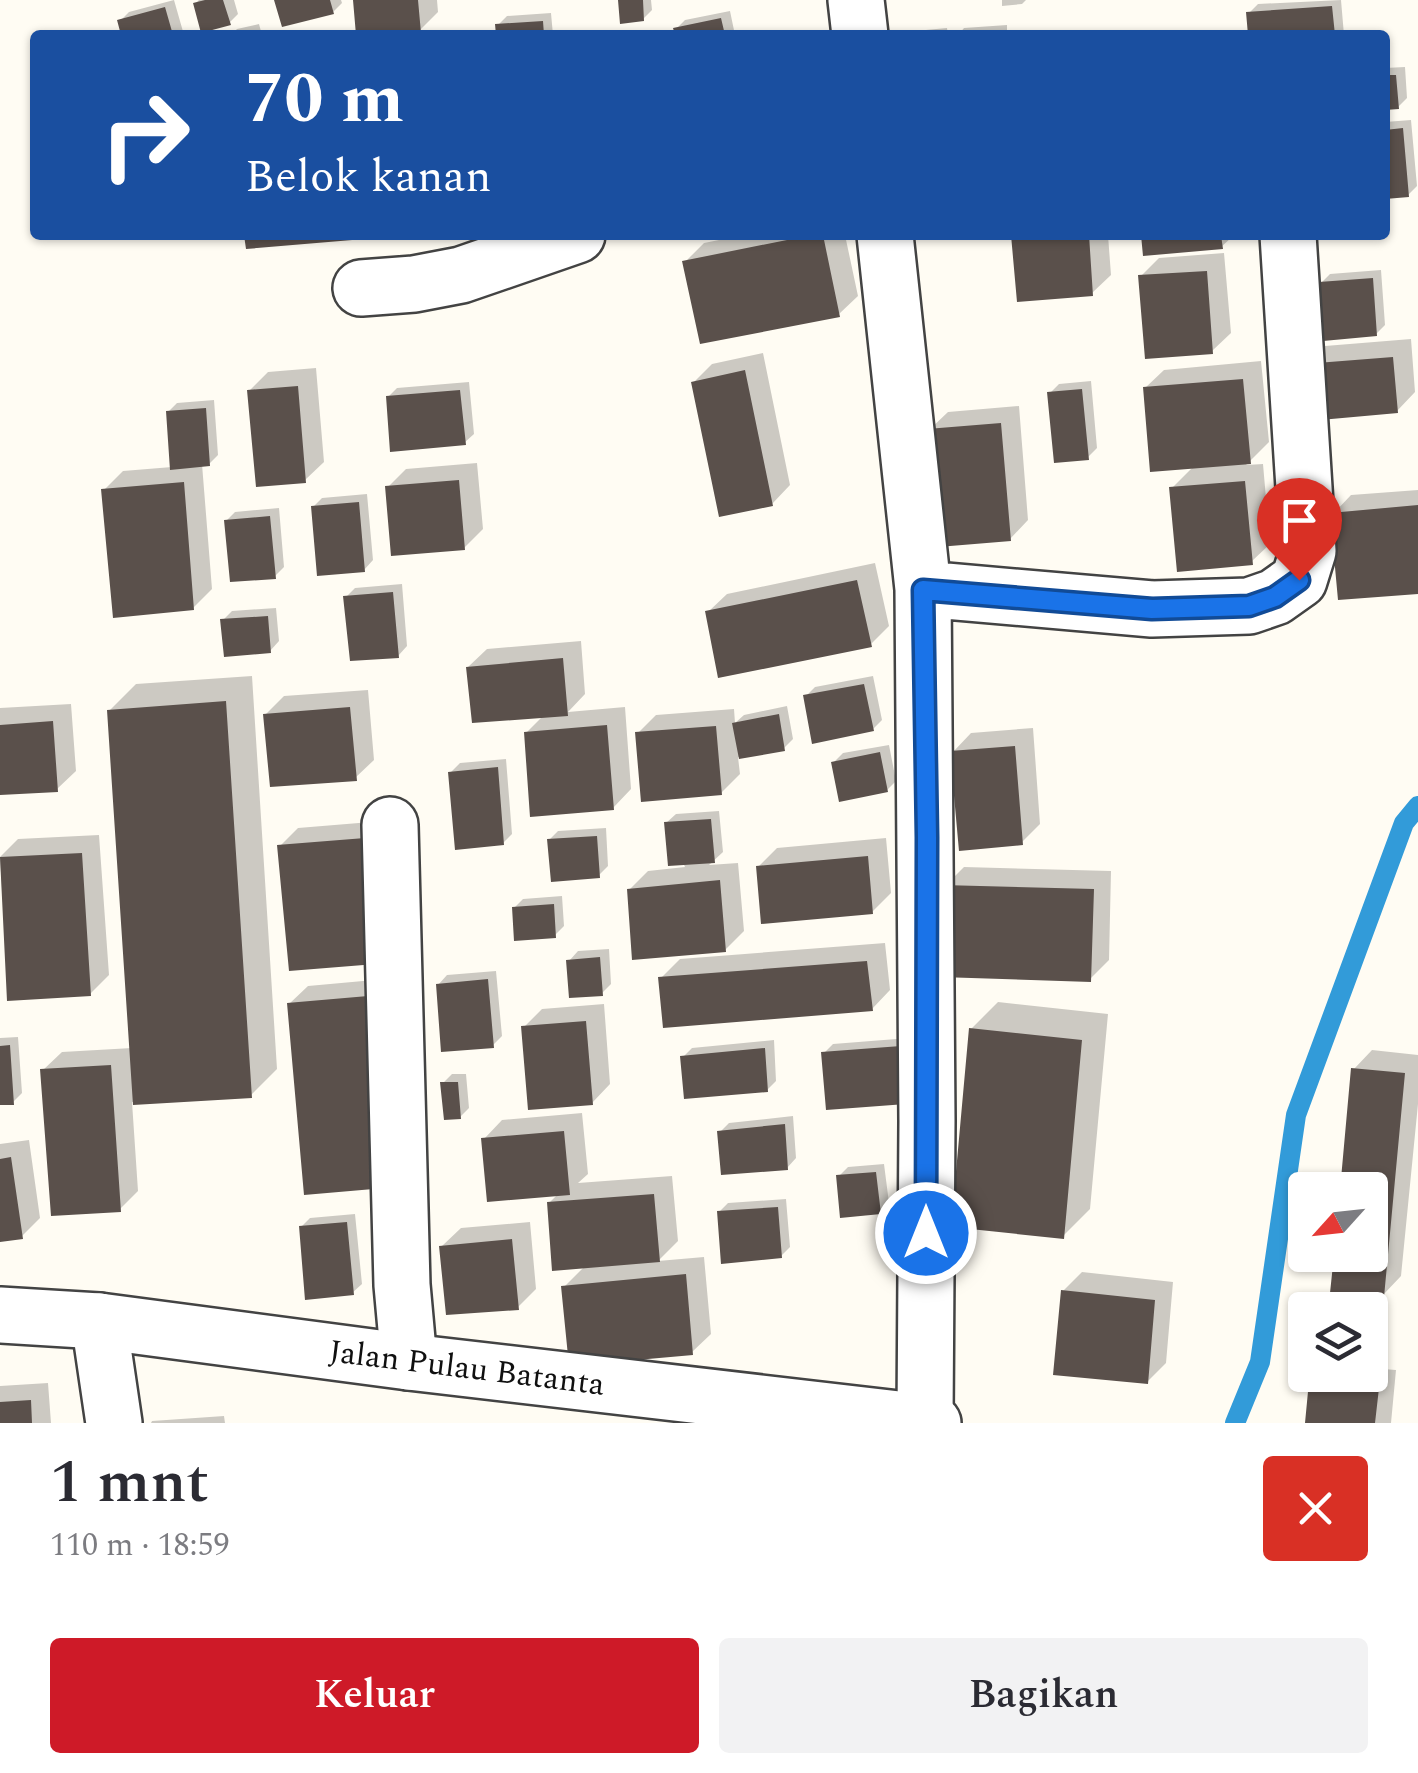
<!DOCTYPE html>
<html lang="id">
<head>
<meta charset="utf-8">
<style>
  :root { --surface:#fff; --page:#f2f2f3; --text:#2b2b33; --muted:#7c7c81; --accent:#ce1a28 }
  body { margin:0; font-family:Spectral,serif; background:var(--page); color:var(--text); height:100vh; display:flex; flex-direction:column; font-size:38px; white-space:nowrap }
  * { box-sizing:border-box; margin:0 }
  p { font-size:32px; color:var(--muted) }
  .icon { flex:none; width:55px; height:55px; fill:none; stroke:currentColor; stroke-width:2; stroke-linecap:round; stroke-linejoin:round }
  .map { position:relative; height:1423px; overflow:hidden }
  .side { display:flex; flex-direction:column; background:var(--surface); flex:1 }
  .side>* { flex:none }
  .guide { position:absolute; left:30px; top:30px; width:1360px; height:210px; border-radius:10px; box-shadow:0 2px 8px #0004; background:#1a4fa0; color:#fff; overflow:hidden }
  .needle { width:65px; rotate:243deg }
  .tools { position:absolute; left:1288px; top:1172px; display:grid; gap:20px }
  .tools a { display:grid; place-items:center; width:100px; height:100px; border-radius:10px; background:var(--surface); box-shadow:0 2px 8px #0004; font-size:50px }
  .pin { position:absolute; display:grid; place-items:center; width:85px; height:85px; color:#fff; margin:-102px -42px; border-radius:50% 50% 50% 0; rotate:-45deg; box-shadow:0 0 10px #0007 }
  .pin .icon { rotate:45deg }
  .me { position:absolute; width:110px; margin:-55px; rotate:0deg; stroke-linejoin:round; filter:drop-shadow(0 0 8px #0008) }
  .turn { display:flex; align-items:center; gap:35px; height:210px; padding:0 50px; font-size:45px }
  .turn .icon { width:130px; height:130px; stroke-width:2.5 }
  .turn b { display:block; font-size:70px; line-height:85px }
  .round { display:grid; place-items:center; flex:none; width:105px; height:105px; border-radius:10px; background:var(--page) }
  .overview { display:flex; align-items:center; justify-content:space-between; height:170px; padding:0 50px }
  h1 { font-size:60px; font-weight:600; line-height:75px }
  .action { display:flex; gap:20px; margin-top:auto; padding:20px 50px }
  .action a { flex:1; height:115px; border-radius:10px; background:var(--accent); color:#fff; font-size:40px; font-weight:600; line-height:115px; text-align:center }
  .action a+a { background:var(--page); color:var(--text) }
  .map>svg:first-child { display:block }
</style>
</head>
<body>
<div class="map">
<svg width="1418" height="1423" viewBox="0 0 1418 1423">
  <rect width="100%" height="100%" fill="#fffcf3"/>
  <path fill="#0003" d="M 174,0 L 184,35 L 123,35 L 120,21 L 129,12 Z
    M 199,0 L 234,0 L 238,14 L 229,23 L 195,4 Z
    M 277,0 L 341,0 L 342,3 L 333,12 Z
    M 355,0 L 437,0 L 438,12 L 419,31 L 358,35 Z
    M 620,0 L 651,0 L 652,10 L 643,19 Z
    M 1002,0 L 1026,0 L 1022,4 L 1002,6 Z
    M 1341,0 L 1344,35 L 1251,35 L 1249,13 L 1258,4 Z
    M 730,11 L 735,35 L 677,35 L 676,29 L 685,20 Z
    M 551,13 L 553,35 L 499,35 L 498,25 L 507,16 Z
    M 259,24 L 262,35 L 231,35 L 237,29 Z
    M 1007,25 L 1007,35 L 958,35 L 964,28 Z
    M 947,28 L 948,35 L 881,35 L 883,34 Z
    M 1405,67 L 1407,98 L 1398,107 L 1385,108 L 1385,68 Z
    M 1411,120 L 1417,186 L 1408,195 L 1385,196 L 1385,122 Z
    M 744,235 L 845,235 L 858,296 L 839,314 L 685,262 L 704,243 Z
    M 1013,235 L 1108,235 L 1111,275 L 1092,293 Z
    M 1143,235 L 1230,235 L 1231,238 L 1221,247 Z
    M 1224,253 L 1231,333 L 1212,351 L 1141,276 L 1159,258 Z
    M 1381,270 L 1385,325 L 1376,334 L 1321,283 L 1330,274 Z
    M 1411,339 L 1415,392 L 1397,411 L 1307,365 L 1325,346 Z
    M 763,353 L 790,485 L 772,504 L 694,382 L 712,364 Z
    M 1261,361 L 1269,442 L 1246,465 L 1263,464 L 1270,544 L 1251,562 L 1172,488 L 1194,466 L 1145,388 L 1164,370 Z
    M 316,368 L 324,462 L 305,480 L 249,391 L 268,372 Z
    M 1091,381 L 1097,448 L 1088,457 L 1050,393 L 1059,384 Z
    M 469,382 L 474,434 L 464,443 L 388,397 L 397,388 Z
    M 214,400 L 218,455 L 209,464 L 202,464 L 212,589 L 193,608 L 104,490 L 123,471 L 172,467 L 168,412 L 177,403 Z
    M 1019,406 L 1028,520 L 1010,539 L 929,430 L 948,412 Z
    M 477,463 L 483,529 L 464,548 L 388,487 L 406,469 Z
    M 1418,490 L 1418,591 L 1333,514 L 1351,495 Z
    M 367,494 L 373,560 L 364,570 L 313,507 L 322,498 Z
    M 279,508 L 284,567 L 275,576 L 226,521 L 235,512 Z
    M 875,563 L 889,626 L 870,645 L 708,612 L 727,594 Z
    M 402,584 L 407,646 L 398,656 L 346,597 L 355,588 Z
    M 276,608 L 279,641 L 270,651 L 223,620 L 232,611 Z
    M 581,641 L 585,694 L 568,712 L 625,707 L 631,789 L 613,808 L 526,733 L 544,715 L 468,667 L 487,649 Z
    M 252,676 L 277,1069 L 251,1095 L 132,1102 L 138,1191 L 119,1210 L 43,1070 L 62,1052 L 132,1048 L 109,711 L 136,684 Z
    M 873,676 L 882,720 L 873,729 L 806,696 L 815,687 Z
    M 368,690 L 374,760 L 355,778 L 265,715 L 284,696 Z
    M 71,704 L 76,771 L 57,789 L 0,793 L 0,708 Z
    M 787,706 L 793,739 L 784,748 L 738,757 L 740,774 L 721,793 L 638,733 L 656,715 L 734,709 L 735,723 L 744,715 Z
    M 1033,728 L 1040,824 L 1021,843 L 953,752 L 971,733 Z
    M 889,745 L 896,781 L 887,790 L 834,762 L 843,753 Z
    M 506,759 L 512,834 L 503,843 L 451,772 L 460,763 Z
    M 719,811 L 723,852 L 709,865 L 738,863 L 744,931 L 725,950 L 629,890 L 648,871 L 685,867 L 666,823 L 676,814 Z
    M 383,821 L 393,943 L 280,846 L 298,828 Z
    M 606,828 L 608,866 L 599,875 L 549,840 L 558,831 Z
    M 99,835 L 109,975 L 90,994 L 9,999 L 0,857 L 18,839 Z
    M 886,838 L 891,893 L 872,912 L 758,867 L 777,848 Z
    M 964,867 L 1111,871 L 1109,960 L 1090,979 L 945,886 Z
    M 562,896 L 564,926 L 555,935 L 514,908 L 523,899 Z
    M 885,943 L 890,990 L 872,1009 L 661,978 L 680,959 Z
    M 609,949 L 611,984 L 602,993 L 569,961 L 578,951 Z
    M 496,971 L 502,1036 L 493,1045 L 438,985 L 447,975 Z
    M 385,979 L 402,1167 L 289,1004 L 308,986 Z
    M 998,1002 L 1108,1014 L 1090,1209 L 1063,1236 L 971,1029 Z
    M 604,1004 L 610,1084 L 592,1103 L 524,1027 L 542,1009 Z
    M 18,1037 L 22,1093 L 13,1102 L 0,1103 L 0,1038 Z
    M 909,1038 L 914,1092 L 824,1053 L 833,1044 Z
    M 774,1040 L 776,1081 L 767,1090 L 683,1057 L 692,1048 Z
    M 1372,1050 L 1418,1055 L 1418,1104 L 1401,1276 L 1383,1295 L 1336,1255 L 1370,1255 L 1370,1190 L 1342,1190 L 1354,1069 Z
    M 452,1074 L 466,1074 L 469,1108 L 460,1117 L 443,1083 Z
    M 582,1113 L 588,1174 L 578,1183 L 672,1176 L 678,1241 L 658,1261 L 704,1257 L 711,1334 L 692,1352 L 564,1287 L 585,1266 L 549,1203 L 559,1193 L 484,1139 L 502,1120 Z
    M 793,1116 L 796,1158 L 787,1168 L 720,1132 L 729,1123 Z
    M 29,1140 L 40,1218 L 22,1236 L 0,1240 L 0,1144 Z
    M 884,1164 L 889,1203 L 879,1212 L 839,1176 L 848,1167 Z
    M 786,1199 L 790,1247 L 781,1256 L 719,1212 L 728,1203 Z
    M 355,1214 L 362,1284 L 352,1293 L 301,1227 L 310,1218 Z
    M 530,1222 L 536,1289 L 518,1307 L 442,1246 L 461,1228 Z
    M 1082,1272 L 1173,1282 L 1166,1363 L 1147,1382 L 1063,1291 Z
    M 1370,1368 L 1396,1370 L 1391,1423 L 1308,1423 L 1312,1382 L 1319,1375 L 1370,1375 Z
    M 48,1383 L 51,1423 L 0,1423 L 0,1386 Z
    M 224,1416 L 225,1423 L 151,1423 L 152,1421 Z"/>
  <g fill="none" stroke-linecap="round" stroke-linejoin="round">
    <path stroke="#329bd9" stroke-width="20" d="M 1235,1423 L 1260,1362 L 1296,1115 L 1404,823 L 1418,806"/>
  </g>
  <path fill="#5a504b" d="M 205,0 L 223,0 L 231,25 L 201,33 L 193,3 Z
    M 274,0 L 330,0 L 334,14 L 282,27 Z
    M 353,0 L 418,0 L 421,33 L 356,35 Z
    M 618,0 L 643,0 L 644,21 L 620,24 Z
    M 1332,6 L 1335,35 L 1248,35 L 1246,12 Z
    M 165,7 L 173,35 L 121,35 L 117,20 Z
    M 721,18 L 725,35 L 675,35 L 673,28 Z
    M 543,21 L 544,35 L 496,35 L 495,24 Z
    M 1385,75 L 1396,75 L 1399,109 L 1385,110 Z
    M 1403,128 L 1409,197 L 1385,199 L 1385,130 Z
    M 244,235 L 376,235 L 376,238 L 246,249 Z
    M 812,235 L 823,235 L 840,317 L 700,344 L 682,261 Z
    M 1011,235 L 1089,235 L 1093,296 L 1017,302 Z
    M 1141,235 L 1221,235 L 1223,249 L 1143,256 Z
    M 1207,271 L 1213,354 L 1145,359 L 1138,275 Z
    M 1373,278 L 1377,336 L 1323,341 L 1319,282 Z
    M 1393,357 L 1398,413 L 1309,421 L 1304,364 Z
    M 745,370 L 773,506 L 719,517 L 691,382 Z
    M 1243,379 L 1251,464 L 1150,472 L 1143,387 Z
    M 298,386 L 306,483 L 256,487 L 247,390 Z
    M 1082,389 L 1089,460 L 1054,463 L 1047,392 Z
    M 460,390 L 466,445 L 390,452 L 386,396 Z
    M 206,408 L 210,466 L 170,470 L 166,411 Z
    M 1001,423 L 1011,541 L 938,547 L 927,429 Z
    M 459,480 L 465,550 L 391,556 L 385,486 Z
    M 1245,481 L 1253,565 L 1177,572 L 1169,487 Z
    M 184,482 L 194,610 L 113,618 L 101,489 Z
    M 359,502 L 365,572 L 317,576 L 311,506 Z
    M 1418,505 L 1418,594 L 1338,600 L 1330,513 Z
    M 270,516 L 276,579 L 230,582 L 224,520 Z
    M 857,580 L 872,647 L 718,678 L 705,611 Z
    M 393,592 L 399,658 L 350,661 L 343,596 Z
    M 268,616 L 271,653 L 224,657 L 220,619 Z
    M 563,658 L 568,716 L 472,723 L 466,667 Z
    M 864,684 L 874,731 L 812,744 L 803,695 Z
    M 226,701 L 252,1098 L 133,1105 L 107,710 Z
    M 350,707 L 357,781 L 270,787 L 263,714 Z
    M 779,714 L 785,751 L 739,759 L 732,723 Z
    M 53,721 L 58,792 L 0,795 L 0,725 Z
    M 607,725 L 614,810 L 530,817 L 524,732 Z
    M 716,726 L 722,795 L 641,802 L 635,732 Z
    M 1015,746 L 1023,845 L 959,851 L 950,751 Z
    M 880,752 L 888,792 L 839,802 L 831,762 Z
    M 498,767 L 504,845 L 455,850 L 448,772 Z
    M 711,819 L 715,863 L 668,866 L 664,822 Z
    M 597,836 L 600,878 L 551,882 L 547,839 Z
    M 365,838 L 376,964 L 289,971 L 277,845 Z
    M 82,853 L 91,996 L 7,1001 L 0,857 Z
    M 868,856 L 873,914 L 761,924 L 756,866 Z
    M 720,880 L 726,952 L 632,960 L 627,889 Z
    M 942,885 L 1094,889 L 1091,982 L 940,977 Z
    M 554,904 L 556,938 L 514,941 L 512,907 Z
    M 600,957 L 603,996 L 569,998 L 566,960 Z
    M 867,961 L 873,1011 L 663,1028 L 658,977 Z
    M 488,979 L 494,1048 L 441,1052 L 436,984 Z
    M 368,996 L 385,1188 L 304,1195 L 287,1003 Z
    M 586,1021 L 593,1105 L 528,1110 L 521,1026 Z
    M 969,1028 L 1082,1040 L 1064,1239 L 951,1227 Z
    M 10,1045 L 14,1105 L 0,1105 L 0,1046 Z
    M 901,1046 L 906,1104 L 826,1110 L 821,1052 Z
    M 765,1048 L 768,1092 L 684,1099 L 680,1056 Z
    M 111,1065 L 121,1212 L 51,1216 L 40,1069 Z
    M 1351,1068 L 1405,1073 L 1384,1297 L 1330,1293 L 1334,1255 L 1370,1255 L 1370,1190 L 1340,1190 Z
    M 440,1082 L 458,1082 L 461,1119 L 444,1120 Z
    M 785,1124 L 788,1170 L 721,1175 L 717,1131 Z
    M 564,1131 L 570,1195 L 487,1202 L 481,1138 Z
    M 11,1157 L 23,1239 L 0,1242 L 0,1159 Z
    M 876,1172 L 881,1214 L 840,1218 L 836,1175 Z
    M 654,1194 L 660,1262 L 552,1271 L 547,1202 Z
    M 778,1207 L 782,1258 L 721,1264 L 717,1211 Z
    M 347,1222 L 354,1295 L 305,1300 L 299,1226 Z
    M 512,1239 L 519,1310 L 446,1315 L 439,1246 Z
    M 686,1274 L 693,1355 L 569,1366 L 561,1286 Z
    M 1061,1290 L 1155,1300 L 1148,1384 L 1053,1375 Z
    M 1309,1381 L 1379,1388 L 1375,1423 L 1305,1423 Z
    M 31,1400 L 32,1423 L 0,1423 L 0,1402 Z"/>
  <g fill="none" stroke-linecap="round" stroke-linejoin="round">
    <g stroke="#434343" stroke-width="60">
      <path id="minor" d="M 856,0 L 860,35
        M 885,235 L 923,589 L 927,1121 L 925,1420
        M 361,288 L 414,284 L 461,275 L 577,235
        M 923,589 L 1152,609 L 1249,606 L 1275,597 L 1299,580 L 1308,551 L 1288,235
        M 390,825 L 402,1285 L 409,1362
        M 99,1321 L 114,1423"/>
    </g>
    <g stroke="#434343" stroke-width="60">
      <path id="tertiary" d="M 0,1315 L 99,1321 L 409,1362 L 933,1423"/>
    </g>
    <use href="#minor" stroke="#fff" stroke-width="55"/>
    <use href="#tertiary" stroke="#fff" stroke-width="55"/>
  </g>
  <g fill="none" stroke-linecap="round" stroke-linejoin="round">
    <g stroke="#114b97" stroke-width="25">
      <path id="route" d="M 926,1233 L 927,837 L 923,590 L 1152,609 L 1249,606 L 1275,597 L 1299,580"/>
    </g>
    <use href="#route" stroke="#1a73e8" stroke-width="18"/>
  </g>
  <g text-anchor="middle" stroke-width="10" stroke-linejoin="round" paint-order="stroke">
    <g font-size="32" fill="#101010" stroke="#fff">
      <text transform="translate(467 1367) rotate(7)" y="11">Jalan Pulau Batanta</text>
    </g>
  </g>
</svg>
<div class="tools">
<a><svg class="needle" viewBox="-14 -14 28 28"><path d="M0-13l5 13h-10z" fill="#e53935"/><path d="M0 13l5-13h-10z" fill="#7c7c81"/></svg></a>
<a><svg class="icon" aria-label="layers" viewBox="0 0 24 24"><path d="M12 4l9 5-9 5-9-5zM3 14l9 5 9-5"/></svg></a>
</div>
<div class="pin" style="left:1299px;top:580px;background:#d93025"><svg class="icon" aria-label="arrive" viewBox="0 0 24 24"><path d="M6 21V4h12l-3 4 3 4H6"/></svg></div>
<svg class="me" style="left:926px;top:1233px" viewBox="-20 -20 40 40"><circle r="17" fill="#1a73e8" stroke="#fff" stroke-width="3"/><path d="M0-11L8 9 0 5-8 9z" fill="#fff"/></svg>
<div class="guide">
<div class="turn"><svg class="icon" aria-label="right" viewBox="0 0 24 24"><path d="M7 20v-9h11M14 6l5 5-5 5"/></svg><div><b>70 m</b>Belok kanan</div></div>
</div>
</div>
<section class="side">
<div class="overview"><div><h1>1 mnt</h1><p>110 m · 18:59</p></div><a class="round" style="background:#d93025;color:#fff"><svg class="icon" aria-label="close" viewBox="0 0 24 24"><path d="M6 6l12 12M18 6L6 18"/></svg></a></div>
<div class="action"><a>Keluar</a><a>Bagikan</a></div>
</section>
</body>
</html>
